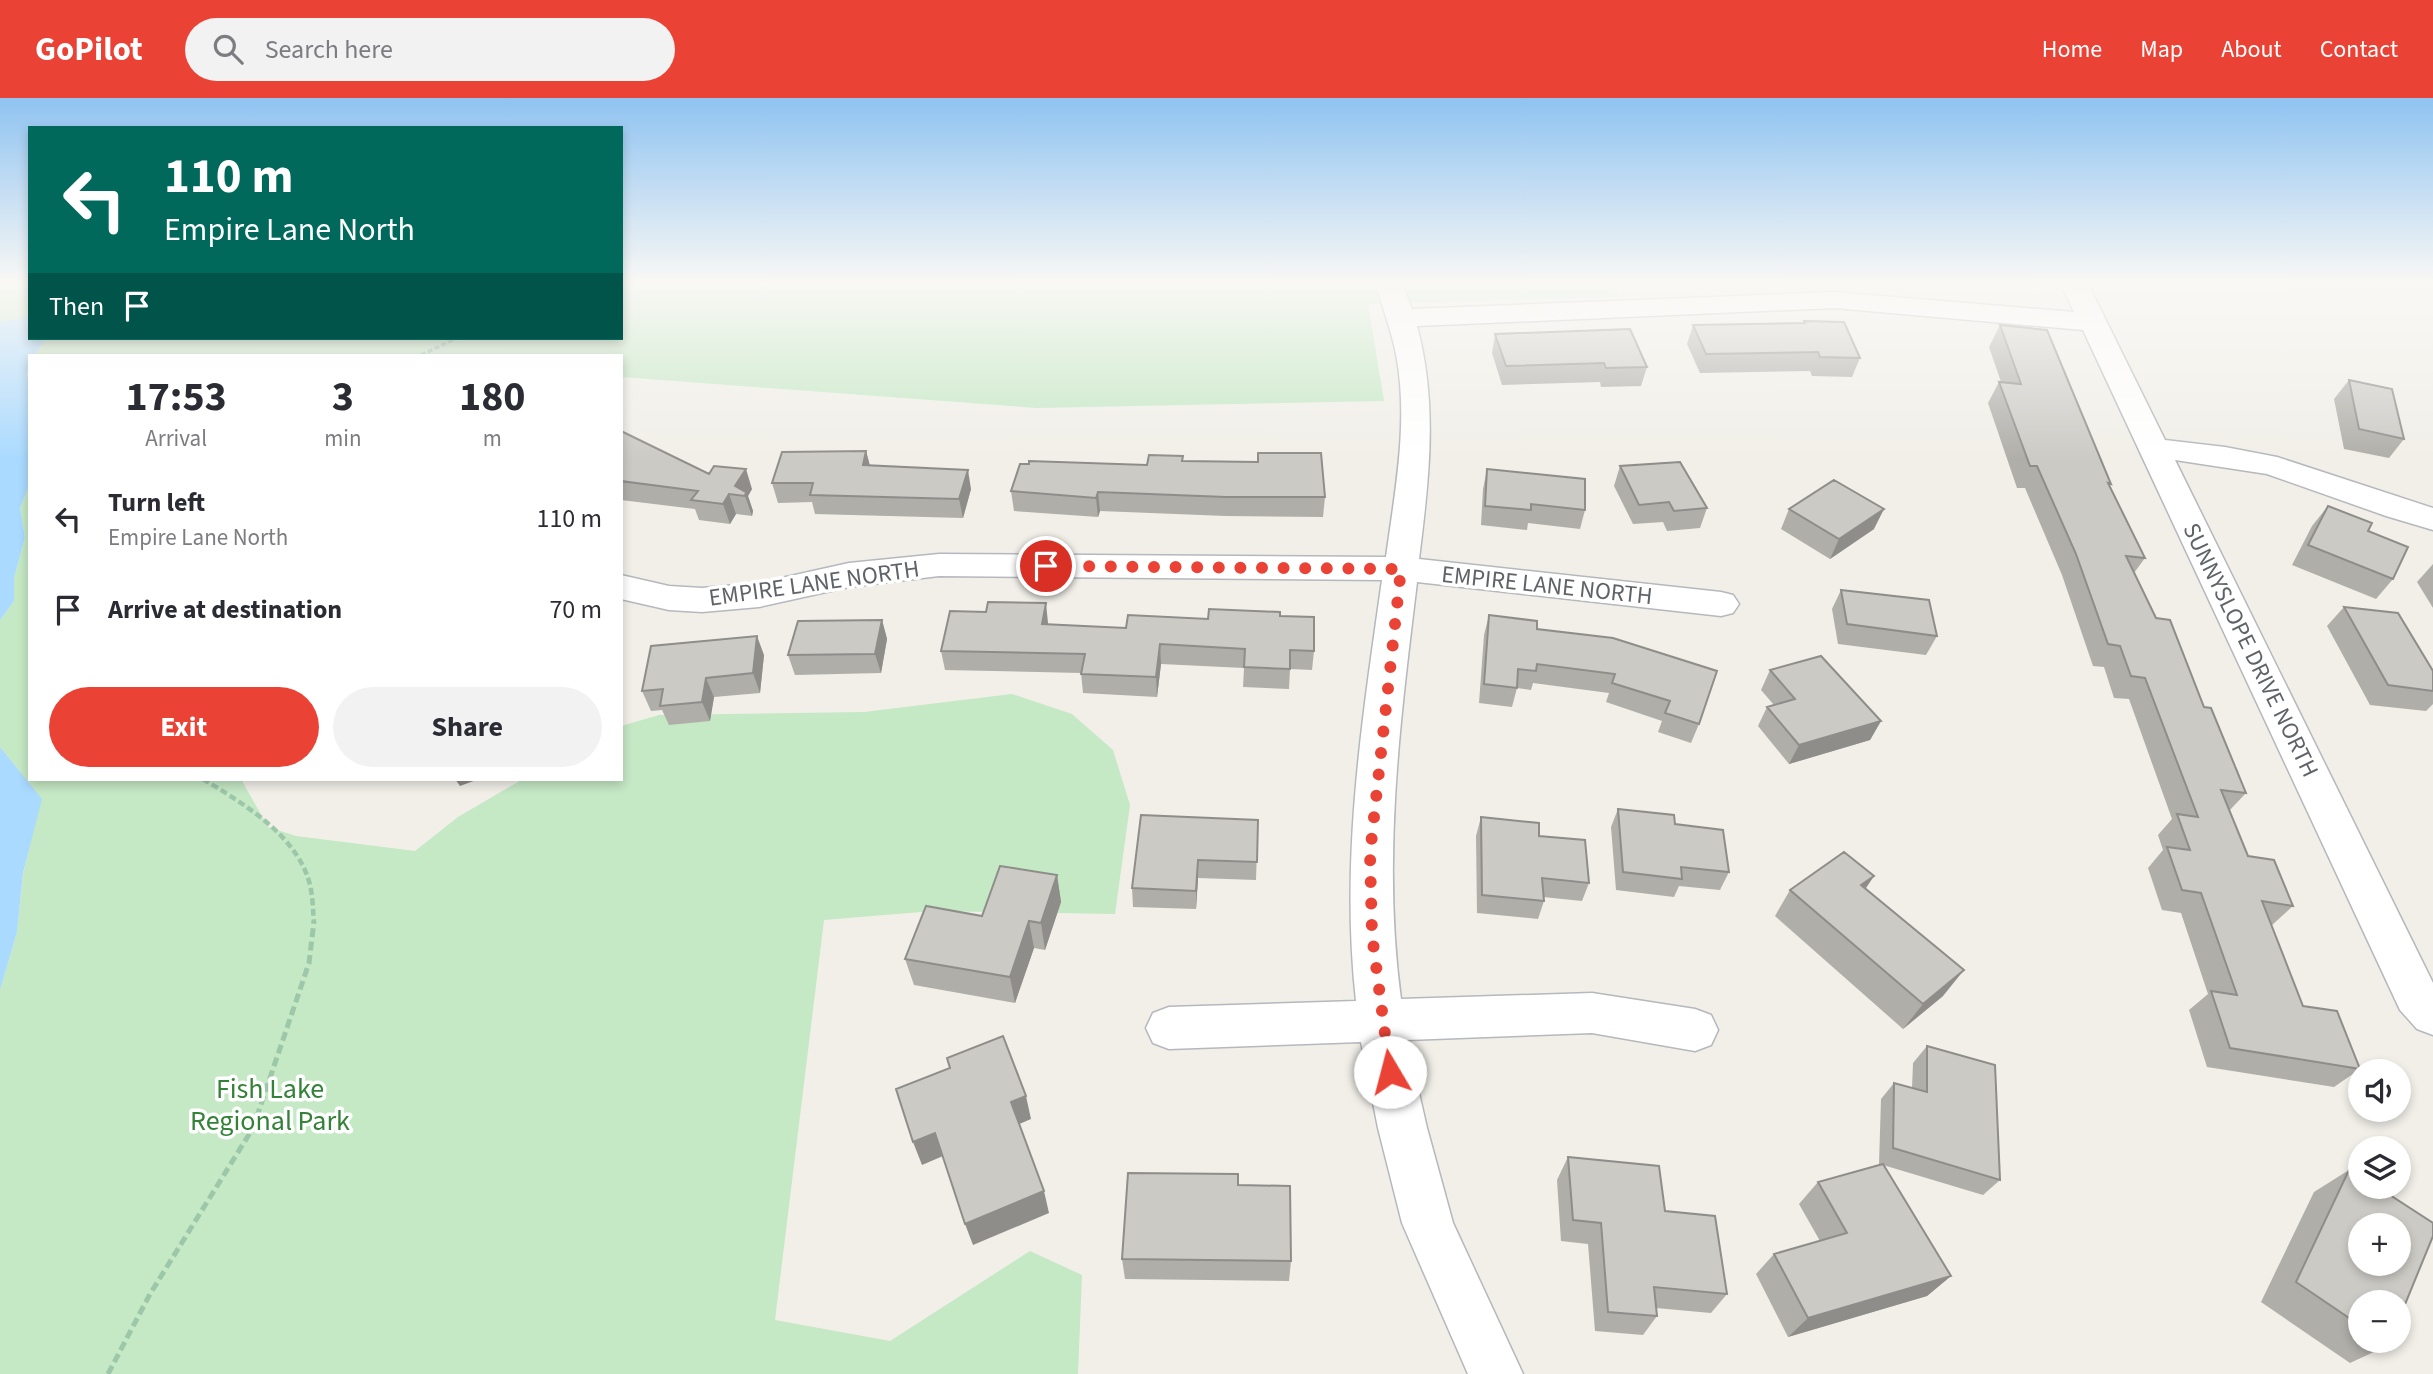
<!DOCTYPE html>
<html lang="en">
<head>
<meta charset="utf-8">
<style>
  :root { --surface:#fff; --page:#f2f2f3; --text:#2b2b33; --muted:#7c7c81; --accent:#ea4335 }
  body { margin:0; font-family:"Source Sans 3",sans-serif; background:var(--page); color:var(--text); height:100vh; display:flex; flex-direction:column; font-size:26px; white-space:nowrap }
  * { box-sizing:border-box; margin:0 }
  p { font-size:23px; color:var(--muted) }
  .icon { flex:none; width:38px; height:38px; fill:none; stroke:currentColor; stroke-width:2; stroke-linecap:round; stroke-linejoin:round }
  .map { position:relative; flex:1; overflow:hidden }
  .details { position:absolute; left:28px; top:256px; width:595px; height:427px; display:flex; flex-direction:column; background:var(--surface); border-radius:0px; box-shadow:0 4px 10px #0003 }
  .details>* { flex:none }
  .banner { position:absolute; left:28px; top:28px; width:595px; height:214px; border-radius:0px; box-shadow:0 4px 10px #0003; background:#00695c; color:#fff; overflow:hidden }
  .tools { position:absolute; left:2348px; top:961px; display:grid; gap:14px }
  .tools a { display:grid; place-items:center; width:63px; height:63px; border-radius:50%; background:var(--surface); box-shadow:0 4px 10px #0003; font-size:35px }
  .pin { position:absolute; display:grid; place-items:center; width:60px; height:60px; color:#fff; margin:-30px; border:4px solid #fff; border-radius:50%; box-shadow:0 2px 7px #0007 }
  .me { position:absolute; width:77px; margin:-38px; rotate:352deg; stroke-linejoin:round; filter:drop-shadow(0 0 5px #0008) }
  .turn { display:flex; align-items:center; gap:24px; height:147px; padding:0 21px; font-size:32px }
  .turn .icon { width:91px; height:91px; stroke-width:2.5 }
  .turn b { display:block; font-size:49px; line-height:60px }
  .then { display:flex; align-items:center; height:66px; padding:0 21px; background:#0003; gap:14px; font-size:26px }
  .eta { display:flex; justify-content:space-evenly; align-items:center; height:119px; text-align:center }
  .eta b { font-size:42px; font-weight:700; line-height:49px }
  .button { display:flex; gap:14px; margin-top:auto; padding:14px 21px }
  .button a { flex:1; height:80px; border-radius:42px; background:var(--accent); color:#fff; font-size:28px; font-weight:700; line-height:80px; text-align:center }
  .button a+a { background:var(--page); color:var(--text) }
  ul { padding:0; list-style:none }
  li { display:flex; align-items:center; gap:21px; height:91px; padding:0 21px }
  li div { flex:1 }
  li b { display:block; font-size:26px }
  li em { font-style:normal }
  header { display:flex; align-items:center; gap:42px; box-sizing:border-box; height:98px; padding:0 35px; background:var(--accent); color:#fff }
  header strong { font-size:33px }
  nav { display:flex; gap:38px; margin-inline-start:auto; font-size:24px }
  .search { width:490px; height:63px; background:var(--page); display:flex; align-items:center; gap:18px; box-sizing:border-box; padding:0 24px; border-radius:38px; color:var(--muted); font-size:26px }
  .map>svg:first-child { display:block }
</style>
</head>
<body>
<header>
<strong>GoPilot</strong>
<div class="search"><svg class="icon" aria-label="search" viewBox="0 0 24 24"><circle cx="10" cy="10" r="6"/><path d="M15 15l6 6"/></svg>Search here</div>
<nav><a>Home</a><a>Map</a><a>About</a><a>Contact</a></nav>
</header>
<div class="map">
<svg width="2433" height="1276" viewBox="0 0 2433 1276">
  <rect width="100%" height="100%" fill="#f1efe8"/>
  <path fill="#c5e8c5" d="M 0,184 L 30,184 L 30,219 L 0,224 Z
    M 621,184 L 1609,184 L 1619,199 L 1368,206 L 1384,303 L 1037,310 L 621,279 L 621,257 L 34,257 L 47,240 L 621,240 Z
    M 30,385 L 30,681 L 241,681 L 268,729 L 296,738 L 415,753 L 458,719 L 523,681 L 621,681 L 621,628 L 659,617 L 864,614 L 1012,596 L 1072,616 L 1113,652 L 1130,707 L 1115,816 L 933,813 L 824,822 L 775,1222 L 890,1243 L 1030,1153 L 1082,1177 L 1078,1276 L 0,1276 L 0,892 L 17,834 L 23,776 L 41,701 L 0,649 L 0,522 L 14,503 L 14,480 L 25,439 L 20,410 Z"/>
  <path fill="#aadaff" d="M 30,219 L 30,240 L 47,240 L 34,257 L 30,257 L 27,278 L 30,283 L 30,385 L 20,410 L 25,439 L 14,480 L 14,503 L 0,522 L 0,224 Z
    M 0,649 L 42,701 L 23,775 L 17,834 L 0,892 Z"/>
  <g fill="none" stroke-linecap="round" stroke-linejoin="round">
    <g stroke="#b5b8bc" stroke-width="3">
      <path id="street" d="M 1375,184 L 1401,184 L 1412,211 L 1835,194 L 2074,214 L 2060,184 L 2087,184 L 2165,342 L 2225,349 L 2277,359 L 2433,410 L 2433,432 L 2386,418 L 2267,376 L 2175,362 L 2433,885 L 2433,937 L 2417,931 L 2400,912 L 2083,232 L 1835,210 L 1417,228 C 1438,306 1429,382 1419,461 L 1721,494 L 1733,497 L 1739,506 L 1733,515 L 1721,518 L 1417,484 C 1400,624 1382,761 1401,901 L 1592,895 L 1695,911 L 1711,917 L 1718,932 L 1711,947 L 1695,953 L 1592,935 L 1407,942 L 1427,1030 L 1453,1125 L 1523,1276 L 1468,1276 L 1402,1125 L 1378,1030 L 1361,944 L 1169,951 L 1153,945 L 1146,930 L 1153,915 L 1169,909 L 1356,903 C 1340,761 1362,623 1382,482 L 939,478 L 849,489 L 759,509 L 702,514 L 669,512 L 621,501 L 621,477 L 669,488 L 702,490 L 759,485 L 849,465 L 939,456 L 1386,459 C 1395,393 1409,323 1396,256 C 1391,231 1382,208 1375,184 Z"/>
    </g>
    <path stroke="#9cc7a9" stroke-width="3.5" stroke-dasharray="5 2.5" stroke-linecap="butt" d="M 421,257 L 457,240"/>
    <path stroke="#9cc7a9" stroke-width="4.5" stroke-dasharray="7 3.5" stroke-linecap="butt" d="M 203,681 C 244,706 302,740 311,792 C 313,803 313,814 314,825"/>
    <path stroke="#9cc7a9" stroke-width="5" stroke-dasharray="9 4.5" stroke-linecap="butt" d="M 108,1276 L 150,1196 L 253,1030 L 309,865 L 314,823"/>
    <use href="#street" fill="#fff" fill-rule="evenodd"/>
  </g>
  <path fill="#afaea9" d="M 1804,223 L 1860,260 L 1852,279 L 1812,278 L 1810,273 L 1700,275 L 1687,246 L 1693,227 L 1803,225 Z
    M 2000,227 L 2111,386 L 2109,388 L 2145,460 L 2134,475 L 2156,520 L 2204,609 L 2246,695 L 2229,713 L 2248,758 L 2293,808 L 2271,828 L 2303,908 L 2360,971 L 2334,989 L 2207,969 L 2189,912 L 2208,896 L 2181,815 L 2162,812 L 2148,770 L 2163,752 L 2158,737 L 2172,721 L 2129,601 L 2114,600 L 2104,569 L 2093,568 L 2062,477 L 2025,390 L 2017,390 L 1988,305 L 1999,284 L 2001,284 L 1989,249 Z
    M 1495,236 L 1647,269 L 1641,288 L 1601,289 L 1600,284 L 1502,287 L 1492,255 Z
    M 2349,282 L 2404,341 L 2389,360 L 2344,351 L 2334,301 Z
    M 621,333 L 709,376 L 752,391 L 748,398 L 753,413 L 752,418 L 736,416 L 730,426 L 699,422 L 695,411 L 621,402 Z
    M 866,353 L 870,368 L 971,391 L 963,420 L 815,416 L 812,404 L 778,405 L 772,385 Z
    M 1258,355 L 1325,399 L 1323,419 L 1226,418 L 1100,413 L 1098,419 L 1014,413 L 1011,393 L 1183,363 L 1257,364 Z
    M 1620,368 L 1707,410 L 1700,430 L 1667,433 L 1663,424 L 1633,426 L 1614,388 Z
    M 1487,371 L 1585,412 L 1580,431 L 1528,425 L 1527,432 L 1481,427 L 1483,391 Z
    M 2328,408 L 2368,433 L 2393,481 L 2376,501 L 2292,467 L 2312,428 Z
    M 1789,411 L 1874,431 L 1830,461 L 1781,431 Z
    M 2433,466 L 2433,510 L 2417,484 Z
    M 1841,492 L 1937,538 L 1926,557 L 1838,546 L 1832,511 Z
    M 2344,509 L 2433,573 L 2433,606 L 2426,613 L 2370,607 L 2327,528 Z
    M 1489,517 L 1537,531 L 1613,540 L 1699,626 L 1691,645 L 1658,634 L 1662,623 L 1606,604 L 1609,595 L 1533,585 L 1531,592 L 1517,590 L 1512,609 L 1479,605 L 1484,537 Z
    M 1280,518 L 1314,553 L 1312,572 L 1290,571 L 1289,591 L 1243,589 L 1244,570 L 1161,566 L 1157,599 L 1083,595 L 1081,575 L 945,572 L 941,553 L 1048,525 L 1048,526 L 1126,530 L 1208,521 Z
    M 882,522 L 887,541 L 881,575 L 795,577 L 788,557 Z
    M 764,557 L 760,595 L 714,599 L 710,623 L 669,627 L 662,612 L 651,613 L 642,593 Z
    M 1770,572 L 1881,623 L 1870,642 L 1789,666 L 1758,628 L 1767,609 L 1774,607 L 1761,592 Z
    M 1618,711 L 1675,726 L 1729,774 L 1720,792 L 1679,788 L 1674,799 L 1616,792 L 1611,729 Z
    M 1481,719 L 1539,738 L 1589,785 L 1582,803 L 1543,799 L 1544,803 L 1538,821 L 1477,815 L 1476,738 Z
    M 1258,722 L 1256,782 L 1198,780 L 1196,811 L 1133,809 L 1132,790 Z
    M 1057,777 L 1061,804 L 1045,852 L 1034,850 L 1015,905 L 914,887 L 905,861 L 982,818 Z
    M 1874,778 L 1865,790 L 1943,898 L 1903,931 L 1775,818 L 1790,792 Z
    M 1927,948 L 2000,1082 L 1983,1097 L 1883,1067 L 1951,1178 L 1927,1198 L 1788,1239 L 1756,1176 L 1774,1156 L 1820,1143 L 1799,1106 L 1818,1084 L 1881,1066 L 1879,1066 L 1881,1001 L 1894,985 L 1912,990 L 1913,965 Z
    M 1568,1059 L 1665,1113 L 1727,1196 L 1711,1215 L 1656,1210 L 1657,1218 L 1643,1237 L 1595,1233 L 1588,1146 L 1561,1143 L 1557,1082 Z
    M 2349,1072 L 2361,1204 L 2361,1242 L 2391,1242 L 2389,1247 L 2350,1265 L 2261,1204 L 2314,1094 Z
    M 1238,1087 L 1291,1163 L 1289,1183 L 1125,1181 L 1122,1161 Z"/>
  <path fill="#8f8d8a" d="M 866,353 L 871,372 L 863,367 Z
    M 746,371 L 752,391 L 748,398 L 753,413 L 752,418 L 745,398 L 735,388 Z
    M 968,372 L 971,391 L 963,420 L 959,401 Z
    M 1098,394 L 1100,413 L 1098,419 L 1096,400 Z
    M 729,396 L 736,416 L 730,426 L 723,406 Z
    M 1884,411 L 1874,431 L 1830,461 L 1839,441 Z
    M 1046,505 L 1048,525 L 1045,546 L 1042,526 Z
    M 882,522 L 887,541 L 881,575 L 875,556 Z
    M 757,538 L 764,557 L 760,595 L 753,575 Z
    M 1160,546 L 1161,566 L 1157,599 L 1156,579 Z
    M 706,580 L 714,599 L 710,623 L 702,604 Z
    M 1881,623 L 1870,642 L 1789,666 L 1799,647 Z
    M 455,681 L 479,681 L 460,688 Z
    M 1198,762 L 1198,780 L 1196,811 L 1196,793 Z
    M 1057,777 L 1061,804 L 1045,852 L 1041,825 Z
    M 1874,778 L 1856,805 L 1861,787 Z
    M 1029,823 L 1034,850 L 1015,905 L 1010,879 Z
    M 1964,872 L 1943,898 L 1903,931 L 1923,906 Z
    M 1026,998 L 1031,1021 L 1017,1027 L 1011,1004 Z
    M 935,1035 L 943,1058 L 922,1067 L 913,1044 Z
    M 1044,1093 L 1049,1115 L 973,1147 L 965,1126 Z
    M 1951,1178 L 1927,1198 L 1788,1239 L 1808,1220 Z"/>
  <path fill="#cccac5" stroke="#8f8d8a" stroke-width="2" fill-rule="evenodd" d="M 1804,223 L 1844,224 L 1860,260 L 1820,259 L 1818,254 L 1706,256 L 1693,227 L 1805,225 Z
    M 2000,227 L 2047,232 L 2111,386 L 2108,385 L 2145,460 L 2126,458 L 2156,520 L 2170,522 L 2204,609 L 2211,610 L 2246,695 L 2221,692 L 2248,758 L 2274,762 L 2293,808 L 2262,803 L 2303,908 L 2337,913 L 2360,971 L 2230,950 L 2211,893 L 2237,897 L 2201,795 L 2182,792 L 2167,749 L 2190,752 L 2177,716 L 2198,719 L 2145,580 L 2131,578 L 2120,548 L 2108,546 L 2076,456 L 2037,368 L 2030,368 L 1999,284 L 2021,286 Z
    M 1630,231 L 1647,269 L 1606,270 L 1604,265 L 1506,268 L 1495,236 Z
    M 2349,282 L 2392,291 L 2404,341 L 2359,331 Z
    M 621,333 L 709,376 L 714,368 L 746,371 L 735,388 L 746,394 L 745,398 L 729,396 L 723,406 L 691,402 L 698,393 L 621,383 Z
    M 866,353 L 863,367 L 968,372 L 959,401 L 810,397 L 813,385 L 772,385 L 782,354 Z
    M 1258,355 L 1321,355 L 1325,399 L 1226,399 L 1098,394 L 1096,400 L 1011,393 L 1020,366 L 1029,366 L 1029,363 L 1147,367 L 1149,357 L 1183,358 L 1182,363 L 1258,364 Z
    M 1680,364 L 1707,410 L 1674,413 L 1669,404 L 1639,407 L 1620,368 Z
    M 1487,371 L 1585,381 L 1585,412 L 1531,406 L 1531,412 L 1485,408 Z
    M 1834,382 L 1884,411 L 1839,441 L 1789,411 Z
    M 2328,408 L 2372,425 L 2368,433 L 2408,449 L 2393,481 L 2308,447 Z
    M 1841,492 L 1929,502 L 1937,538 L 1847,526 Z
    M 988,504 L 1046,505 L 1042,526 L 1126,530 L 1128,517 L 1208,521 L 1209,511 L 1280,514 L 1280,518 L 1314,519 L 1314,553 L 1290,552 L 1290,571 L 1244,569 L 1245,551 L 1160,546 L 1156,579 L 1081,576 L 1085,556 L 941,553 L 950,513 L 986,514 Z
    M 2344,509 L 2398,515 L 2433,573 L 2433,593 L 2388,587 Z
    M 1489,517 L 1537,523 L 1537,531 L 1613,540 L 1717,573 L 1699,626 L 1665,615 L 1670,603 L 1612,585 L 1615,576 L 1537,566 L 1536,573 L 1518,571 L 1517,590 L 1484,586 Z
    M 882,522 L 875,556 L 788,557 L 798,523 Z
    M 757,538 L 753,575 L 706,580 L 702,604 L 660,608 L 663,591 L 642,593 L 651,548 Z
    M 1821,558 L 1881,623 L 1799,647 L 1767,609 L 1795,601 L 1770,572 Z
    M 1618,711 L 1674,717 L 1675,726 L 1723,732 L 1729,774 L 1681,769 L 1682,781 L 1623,774 Z
    M 1141,717 L 1258,722 L 1257,764 L 1198,762 L 1196,793 L 1132,790 Z
    M 1481,719 L 1539,725 L 1539,738 L 1585,742 L 1589,785 L 1542,780 L 1544,803 L 1482,797 Z
    M 1844,754 L 1874,778 L 1861,787 L 1964,872 L 1923,906 L 1790,792 Z
    M 1000,768 L 1057,777 L 1041,825 L 1029,823 L 1010,879 L 905,861 L 926,808 L 982,818 Z
    M 1003,938 L 1026,998 L 1011,1004 L 1044,1093 L 965,1126 L 935,1035 L 913,1044 L 896,991 L 950,970 L 947,960 Z
    M 1927,948 L 1995,967 L 2000,1082 L 1893,1050 L 1894,985 L 1927,994 Z
    M 1568,1059 L 1659,1068 L 1665,1113 L 1715,1118 L 1727,1196 L 1654,1189 L 1657,1218 L 1608,1214 L 1601,1125 L 1573,1122 Z
    M 1883,1066 L 1951,1178 L 1808,1220 L 1774,1156 L 1847,1135 L 1818,1084 Z
    M 2349,1072 L 2361,1079 L 2361,1088 L 2376,1088 L 2433,1125 L 2433,1138 L 2399,1221 L 2399,1204 L 2361,1204 L 2361,1228 L 2296,1184 ZM 2361,1127 L 2399,1127 L 2399,1166 L 2361,1166 Z
    M 1128,1075 L 1238,1076 L 1238,1087 L 1290,1088 L 1291,1163 L 1122,1161 Z
    M 2383,1242 L 2391,1242 L 2389,1247 Z"/>
  <linearGradient id="sky" x2="0" y2="1"><stop stop-color="#8fc3f1"/><stop offset="0.51" stop-color="#f9f8f5"/><stop offset="1" stop-color="#f9f8f5" stop-opacity="0"/></linearGradient>
  <rect width="2433" height="362" fill="url(#sky)"/>
  <g fill="none" stroke-linecap="round" stroke-linejoin="round">
    <path stroke="#ea4335" stroke-width="12" stroke-dasharray="0 21.6" d="M 1046,468 L 1401,471 L 1370,756 L 1372,837 L 1390,974"/>
  </g>
  <g text-anchor="middle" stroke-width="7" stroke-linejoin="round" paint-order="stroke">
    <g font-size="24" fill="#5f6368" stroke="#fff">
      <text transform="translate(814 485) rotate(-8)" y="8">EMPIRE LANE NORTH</text>
      <text transform="translate(1547 487) rotate(6)" y="8">EMPIRE LANE NORTH</text>
      <text transform="translate(2251 552) rotate(64)" y="8">SUNNYSLOPE DRIVE NORTH</text>
    </g>
    <g font-size="28" fill="#348238" stroke="#fff">
      <text x="270" y="1000">Fish Lake<tspan x="270" dy="32">Regional Park</tspan></text>
    </g>
  </g>
</svg>
<div class="tools">
<a><svg class="icon" aria-label="sound" viewBox="0 0 24 24"><path d="M4 9h4l5-4v14l-5-4H4zM17 9q2 3 0 6"/></svg></a>
<a><svg class="icon" aria-label="layers" viewBox="0 0 24 24"><path d="M12 4l9 5-9 5-9-5zM3 14l9 5 9-5"/></svg></a>
<a>+</a>
<a>−</a>
</div>
<div class="pin" style="left:1046px;top:468px;background:#d93025"><svg class="icon" aria-label="arrive" viewBox="0 0 24 24"><path d="M6 21V4h12l-3 4 3 4H6"/></svg></div>
<svg class="me" style="left:1390px;top:974px" viewBox="-20 -20 40 40"><circle r="19" fill="#fff"/><path d="M0-13L10 11 0 6-10 11z" fill="#ea4335"/></svg>
<div class="banner">
<div class="turn"><svg class="icon" aria-label="left" viewBox="0 0 24 24"><path d="M17 20v-9H6M10 6l-5 5 5 5"/></svg><div><b>110 m</b>Empire Lane North</div></div>
<div class="then">Then<svg class="icon" aria-label="arrive" viewBox="0 0 24 24"><path d="M6 21V4h12l-3 4 3 4H6"/></svg></div>
</div>
<section class="details">
<div class="eta">
<div><b>17:53</b><p>Arrival</p></div>
<div><b>3</b><p>min</p></div>
<div><b>180</b><p>m</p></div>
</div>
<ul>
<li><svg class="icon" aria-label="left" viewBox="0 0 24 24"><path d="M17 20v-9H6M10 6l-5 5 5 5"/></svg><div><b>Turn left</b><p>Empire Lane North</p></div><em>110 m</em></li>
<li><svg class="icon" aria-label="arrive" viewBox="0 0 24 24"><path d="M6 21V4h12l-3 4 3 4H6"/></svg><div><b>Arrive at destination</b></div><em>70 m</em></li>
</ul>
<div class="button"><a>Exit</a><a>Share</a></div>
</section>
</div>
</body>
</html>
